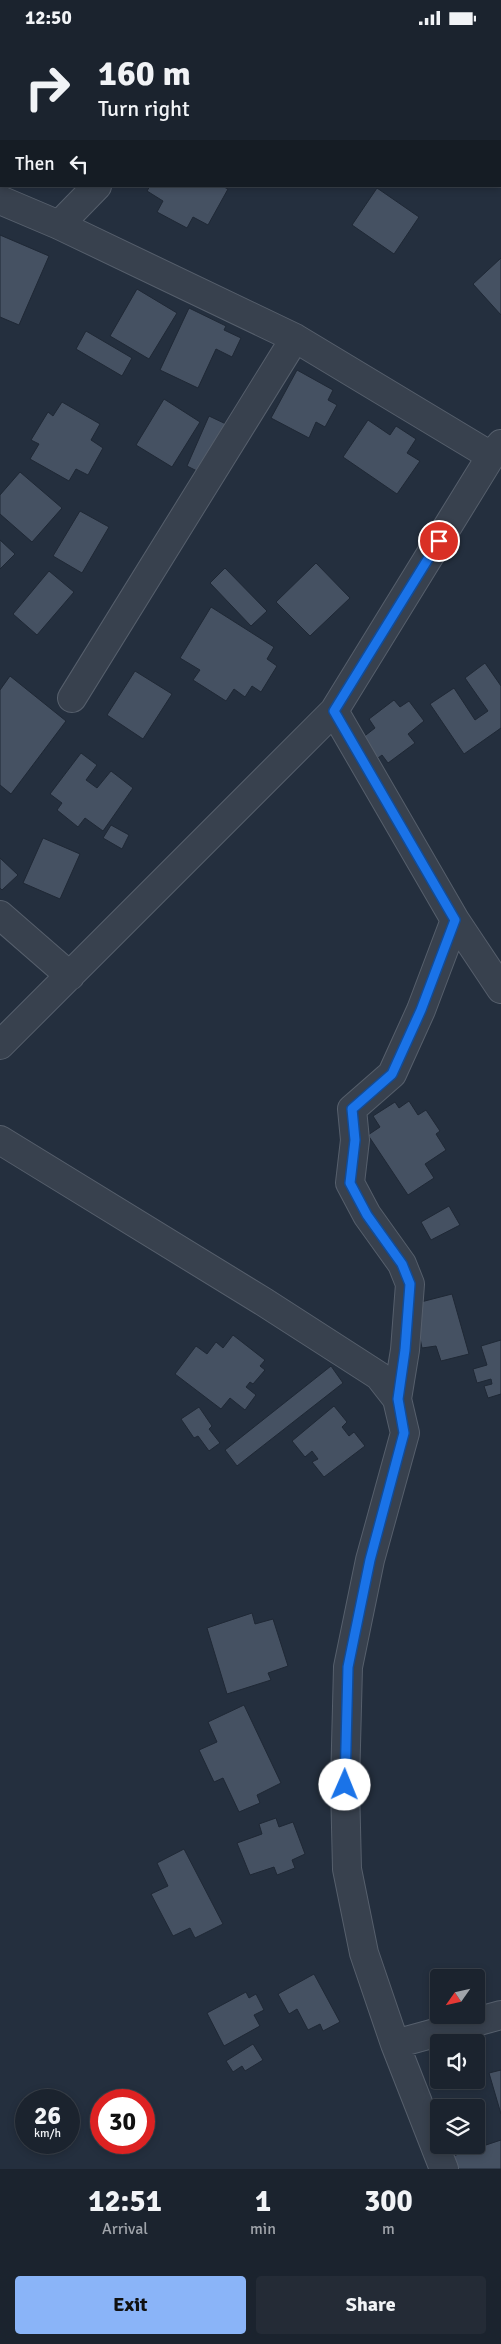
<!DOCTYPE html>
<html lang="en">
<head>
<meta charset="utf-8">
<style>
  :root { --surface:#1b232e; --page:#242b36; --text:#f1f3f6; --muted:#a0a4aa; --line:#39404a; --accent:#8ab4f8 }
  body { margin:0; font-family:Signika,sans-serif; background:var(--page); color:var(--text); height:100vh; display:flex; flex-direction:column; font-size:19px; white-space:nowrap }
  * { box-sizing:border-box; margin:0 }
  p { font-size:16px; color:var(--muted) }
  .icon { flex:none; width:28px; height:28px; fill:none; stroke:currentColor; stroke-width:2; stroke-linecap:round; stroke-linejoin:round }
  .map { position:relative; height:2134px; overflow:hidden }
  .details { display:flex; flex-direction:column; background:var(--surface); flex:1 }
  .details>* { flex:none }
  .banner { position:absolute; left:0px; top:0px; width:501px; height:152px; box-shadow:0 2px 8px #0003,0 0 0 1px var(--line); background:#1b232e; color:var(--text); overflow:hidden }
  .needle { width:32px; rotate:236deg }
  .buttons { position:absolute; left:430px; top:1934px; display:grid; gap:10px }
  .buttons a { display:grid; place-items:center; width:55px; height:55px; border-radius:5px; background:var(--surface); box-shadow:0 2px 8px #0003,0 0 0 1px var(--line); font-size:25px }
  .speed { position:absolute; left:15px; top:2054px; display:flex; gap:10px; font-size:25px; font-weight:700; text-align:center }
  .speed>* { display:grid; place-content:center; width:65px; height:65px; border-radius:50%; background:var(--surface); box-shadow:0 2px 8px #0003,0 0 0 1px var(--line); line-height:1 }
  .speed small { font-size:12px; font-weight:400 }
  .speed .limit { border:8px solid #d22; background:#fff; color:#111 }
  .pin { position:absolute; display:grid; place-items:center; width:42px; height:42px; color:#fff; margin:-21px; border:2px solid #fff; border-radius:50%; box-shadow:0 1px 5px #0007 }
  .me { position:absolute; width:55px; margin:-28px; rotate:1deg; stroke-linejoin:round; filter:drop-shadow(0 0 4px #0008) }
  .turn { display:flex; align-items:center; gap:18px; height:105px; padding:0 15px; font-size:22px }
  .turn .icon { width:65px; height:65px; stroke-width:2.5 }
  .turn b { display:block; font-size:35px; line-height:42px }
  .then { display:flex; align-items:center; height:48px; padding:0 15px; background:#0003; gap:10px; font-size:19px }
  .eta { display:flex; justify-content:space-evenly; align-items:center; height:85px; text-align:center }
  .eta b { font-size:30px; font-weight:700; line-height:35px }
  .primary-button { display:flex; gap:10px; margin-top:auto; padding:10px 15px }
  .primary-button a { flex:1; height:58px; border-radius:5px; background:var(--accent); color:#111; font-size:20px; font-weight:700; line-height:58px; text-align:center }
  .primary-button a+a { background:var(--page); color:var(--text) }
  .status { display:flex; justify-content:space-between; align-items:center; height:35px; padding:0 25px; background:var(--surface); direction:ltr }
  .status svg { height:14px; fill:currentColor }
  .map>svg:first-child { display:block }
</style>
</head>
<body>
<div class="status"><b>12:50</b><svg viewBox="0 0 49 12"><path d="M0 12V9h3v3zM5 12V6h3v6zM10 12V3h3v9zM15 12V0h3v12zM26 1h20v11H26zM47 4h2v5h-2z"/></svg></div>
<div class="map">
<svg width="501" height="2134" viewBox="0 0 501 2134">
  <rect width="100%" height="100%" fill="#242f3e"/>
  <path fill="#455162" stroke="#1f2835" d="M 150,151 L 222,151 L 228,154 L 208,190 L 193,182 L 187,193 L 157,177 L 163,166 L 147,156 Z
    M 377,153 L 419,182 L 394,219 L 352,190 Z
    M 0,200 L 49,221 L 19,290 L 0,282 Z
    M 501,223 L 501,280 L 473,249 Z
    M 137,254 L 177,278 L 149,324 L 110,301 Z
    M 189,273 L 226,291 L 224,295 L 241,303 L 232,322 L 216,314 L 198,353 L 160,335 Z
    M 86,296 L 132,323 L 122,341 L 76,314 Z
    M 297,335 L 333,355 L 328,365 L 337,370 L 325,392 L 316,387 L 309,403 L 271,383 Z
    M 164,364 L 200,387 L 172,432 L 136,410 Z
    M 62,367 L 100,389 L 91,405 L 103,413 L 88,440 L 76,434 L 69,446 L 30,424 L 39,409 L 31,405 L 48,377 L 53,381 Z
    M 209,381 L 226,389 L 203,439 L 187,431 Z
    M 368,385 L 390,400 L 396,391 L 416,404 L 407,418 L 420,426 L 397,459 L 343,422 Z
    M 20,437 L 62,473 L 32,507 L 0,479 L 0,460 Z
    M 80,476 L 109,492 L 82,538 L 53,521 Z
    M 0,505 L 15,519 L 0,534 Z
    M 316,528 L 350,563 L 310,601 L 276,567 Z
    M 225,533 L 267,576 L 251,591 L 210,548 Z
    M 49,536 L 74,557 L 37,600 L 13,579 Z
    M 211,572 L 274,612 L 267,624 L 277,631 L 261,657 L 252,651 L 245,662 L 234,654 L 226,666 L 193,645 L 200,635 L 180,623 Z
    M 485,628 L 501,651 L 501,693 L 464,719 L 430,669 L 454,653 L 475,685 L 488,676 L 465,643 Z
    M 135,636 L 172,659 L 143,704 L 107,680 Z
    M 10,641 L 66,686 L 11,759 L 0,750 L 0,655 Z
    M 394,665 L 400,672 L 409,666 L 424,686 L 408,699 L 415,708 L 388,728 L 382,720 L 378,723 L 362,703 L 375,693 L 369,684 Z
    M 81,718 L 97,730 L 86,745 L 97,753 L 111,736 L 133,753 L 103,796 L 85,783 L 78,792 L 57,775 L 62,768 L 50,759 Z
    M 111,790 L 129,800 L 122,814 L 103,803 Z
    M 43,803 L 80,819 L 60,864 L 23,848 Z
    M 0,823 L 18,840 L 2,855 L 0,853 Z
    M 409,1066 L 418,1080 L 426,1075 L 440,1096 L 436,1099 L 446,1115 L 425,1129 L 434,1143 L 408,1160 L 368,1100 L 380,1092 L 373,1081 L 395,1067 L 399,1073 Z
    M 449,1171 L 460,1190 L 431,1205 L 421,1187 Z
    M 452,1259 L 469,1319 L 441,1326 L 436,1311 L 422,1313 L 413,1269 Z
    M 233,1300 L 265,1325 L 260,1331 L 265,1335 L 253,1349 L 250,1347 L 246,1352 L 256,1360 L 245,1375 L 230,1363 L 221,1374 L 175,1339 L 196,1311 L 207,1319 L 216,1307 L 223,1313 Z
    M 501,1305 L 501,1359 L 488,1363 L 484,1351 L 492,1349 L 491,1344 L 477,1348 L 473,1334 L 487,1330 L 481,1311 Z
    M 331,1331 L 343,1348 L 237,1431 L 225,1415 Z
    M 334,1371 L 347,1387 L 342,1392 L 349,1401 L 354,1397 L 365,1411 L 324,1442 L 312,1427 L 318,1424 L 312,1416 L 305,1422 L 292,1406 Z
    M 199,1372 L 212,1391 L 209,1394 L 220,1408 L 209,1416 L 198,1401 L 194,1403 L 181,1384 Z
    M 252,1578 L 255,1589 L 273,1584 L 288,1631 L 268,1638 L 271,1645 L 227,1659 L 207,1593 Z
    M 244,1670 L 281,1748 L 257,1760 L 260,1768 L 239,1777 L 223,1743 L 214,1747 L 199,1715 L 217,1707 L 208,1687 Z
    M 276,1783 L 279,1792 L 293,1787 L 305,1819 L 292,1825 L 295,1833 L 277,1840 L 274,1832 L 250,1840 L 237,1808 L 262,1799 L 259,1789 Z
    M 184,1814 L 223,1889 L 195,1903 L 190,1893 L 173,1901 L 151,1859 L 168,1851 L 157,1828 Z
    M 314,1939 L 340,1987 L 323,1996 L 320,1989 L 308,1995 L 297,1974 L 289,1979 L 278,1959 Z
    M 246,1957 L 249,1963 L 256,1959 L 264,1975 L 254,1980 L 260,1991 L 224,2011 L 207,1978 Z
    M 253,2009 L 263,2025 L 245,2036 L 242,2031 L 233,2037 L 226,2026 Z
    M 501,2035 L 501,2079 L 489,2038 Z
    M 501,2105 L 501,2134 L 454,2134 L 450,2122 Z"/>
  <g fill="none" stroke-linecap="round" stroke-linejoin="round">
    <g stroke="#565f6c" stroke-width="30">
      <path id="street" d="M 412,0 L 413,1
        M 87,1 L 88,0
        M 260,1 L 262,0
        M 0,103 L 1,101
        M 500,119 L 501,121
        M 0,165 L 59,190 L 295,303 L 491,421
        M 59,190 L 97,151
        M 72,663 L 295,303
        M 334,676 L 455,885 L 501,954
        M 0,880 L 70,941
        M 0,1010 L 334,676 L 491,421 L 501,409
        M 0,1105 L 264,1267 L 379,1341 L 397,1364 L 405,1398 L 370,1525 L 348,1632 L 345,1750 L 347,1834 L 364,1918 L 395,2009 L 444,2134
        M 397,1364 L 405,1315 L 410,1249 L 402,1229 L 367,1180 L 350,1148 L 355,1105 L 352,1074 L 392,1039 L 421,975 L 455,885
        M 395,2009 L 501,1980"/>
    </g>
    <use href="#street" stroke="#38414e" stroke-width="28"/>
  </g>
  <g fill="none" stroke-linecap="round" stroke-linejoin="round">
    <g stroke="#114b97" stroke-width="12">
      <path id="route" d="M 345,1750 L 348,1632 L 370,1525 L 404,1398 L 398,1364 L 405,1315 L 410,1249 L 402,1229 L 367,1180 L 350,1148 L 355,1105 L 352,1074 L 392,1039 L 421,975 L 455,885 L 334,676 L 439,506"/>
    </g>
    <use href="#route" stroke="#1a73e8" stroke-width="9"/>
  </g>
</svg>
<div class="buttons">
<a><svg class="needle" viewBox="-14 -14 28 28"><path d="M0-13l5 13h-10z" fill="#e53935"/><path d="M0 13l5-13h-10z" fill="#a0a4aa"/></svg></a>
<a><svg class="icon" aria-label="sound" viewBox="0 0 24 24"><path d="M4 9h4l5-4v14l-5-4H4zM17 9q2 3 0 6"/></svg></a>
<a><svg class="icon" aria-label="layers" viewBox="0 0 24 24"><path d="M12 4l9 5-9 5-9-5zM3 14l9 5 9-5"/></svg></a>
</div>
<div class="speed"><div>26<small>km/h</small></div><div class="limit">30</div></div>
<div class="pin" style="left:439px;top:506px;background:#d93025"><svg class="icon" aria-label="arrive" viewBox="0 0 24 24"><path d="M6 21V4h12l-3 4 3 4H6"/></svg></div>
<svg class="me" style="left:345px;top:1750px" viewBox="-20 -20 40 40"><circle r="19" fill="#fff"/><path d="M0-13L10 11 0 6-10 11z" fill="#1a73e8"/></svg>
<div class="banner">
<div class="turn"><svg class="icon" aria-label="right" viewBox="0 0 24 24"><path d="M7 20v-9h11M14 6l5 5-5 5"/></svg><div><b>160 m</b>Turn right</div></div>
<div class="then">Then<svg class="icon" aria-label="left" viewBox="0 0 24 24"><path d="M17 20v-9H6M10 6l-5 5 5 5"/></svg></div>
</div>
</div>
<section class="details">
<div class="eta">
<div><b>12:51</b><p>Arrival</p></div>
<div><b>1</b><p>min</p></div>
<div><b>300</b><p>m</p></div>
</div>
<div class="primary-button"><a>Exit</a><a>Share</a></div>
</section>
</body>
</html>
